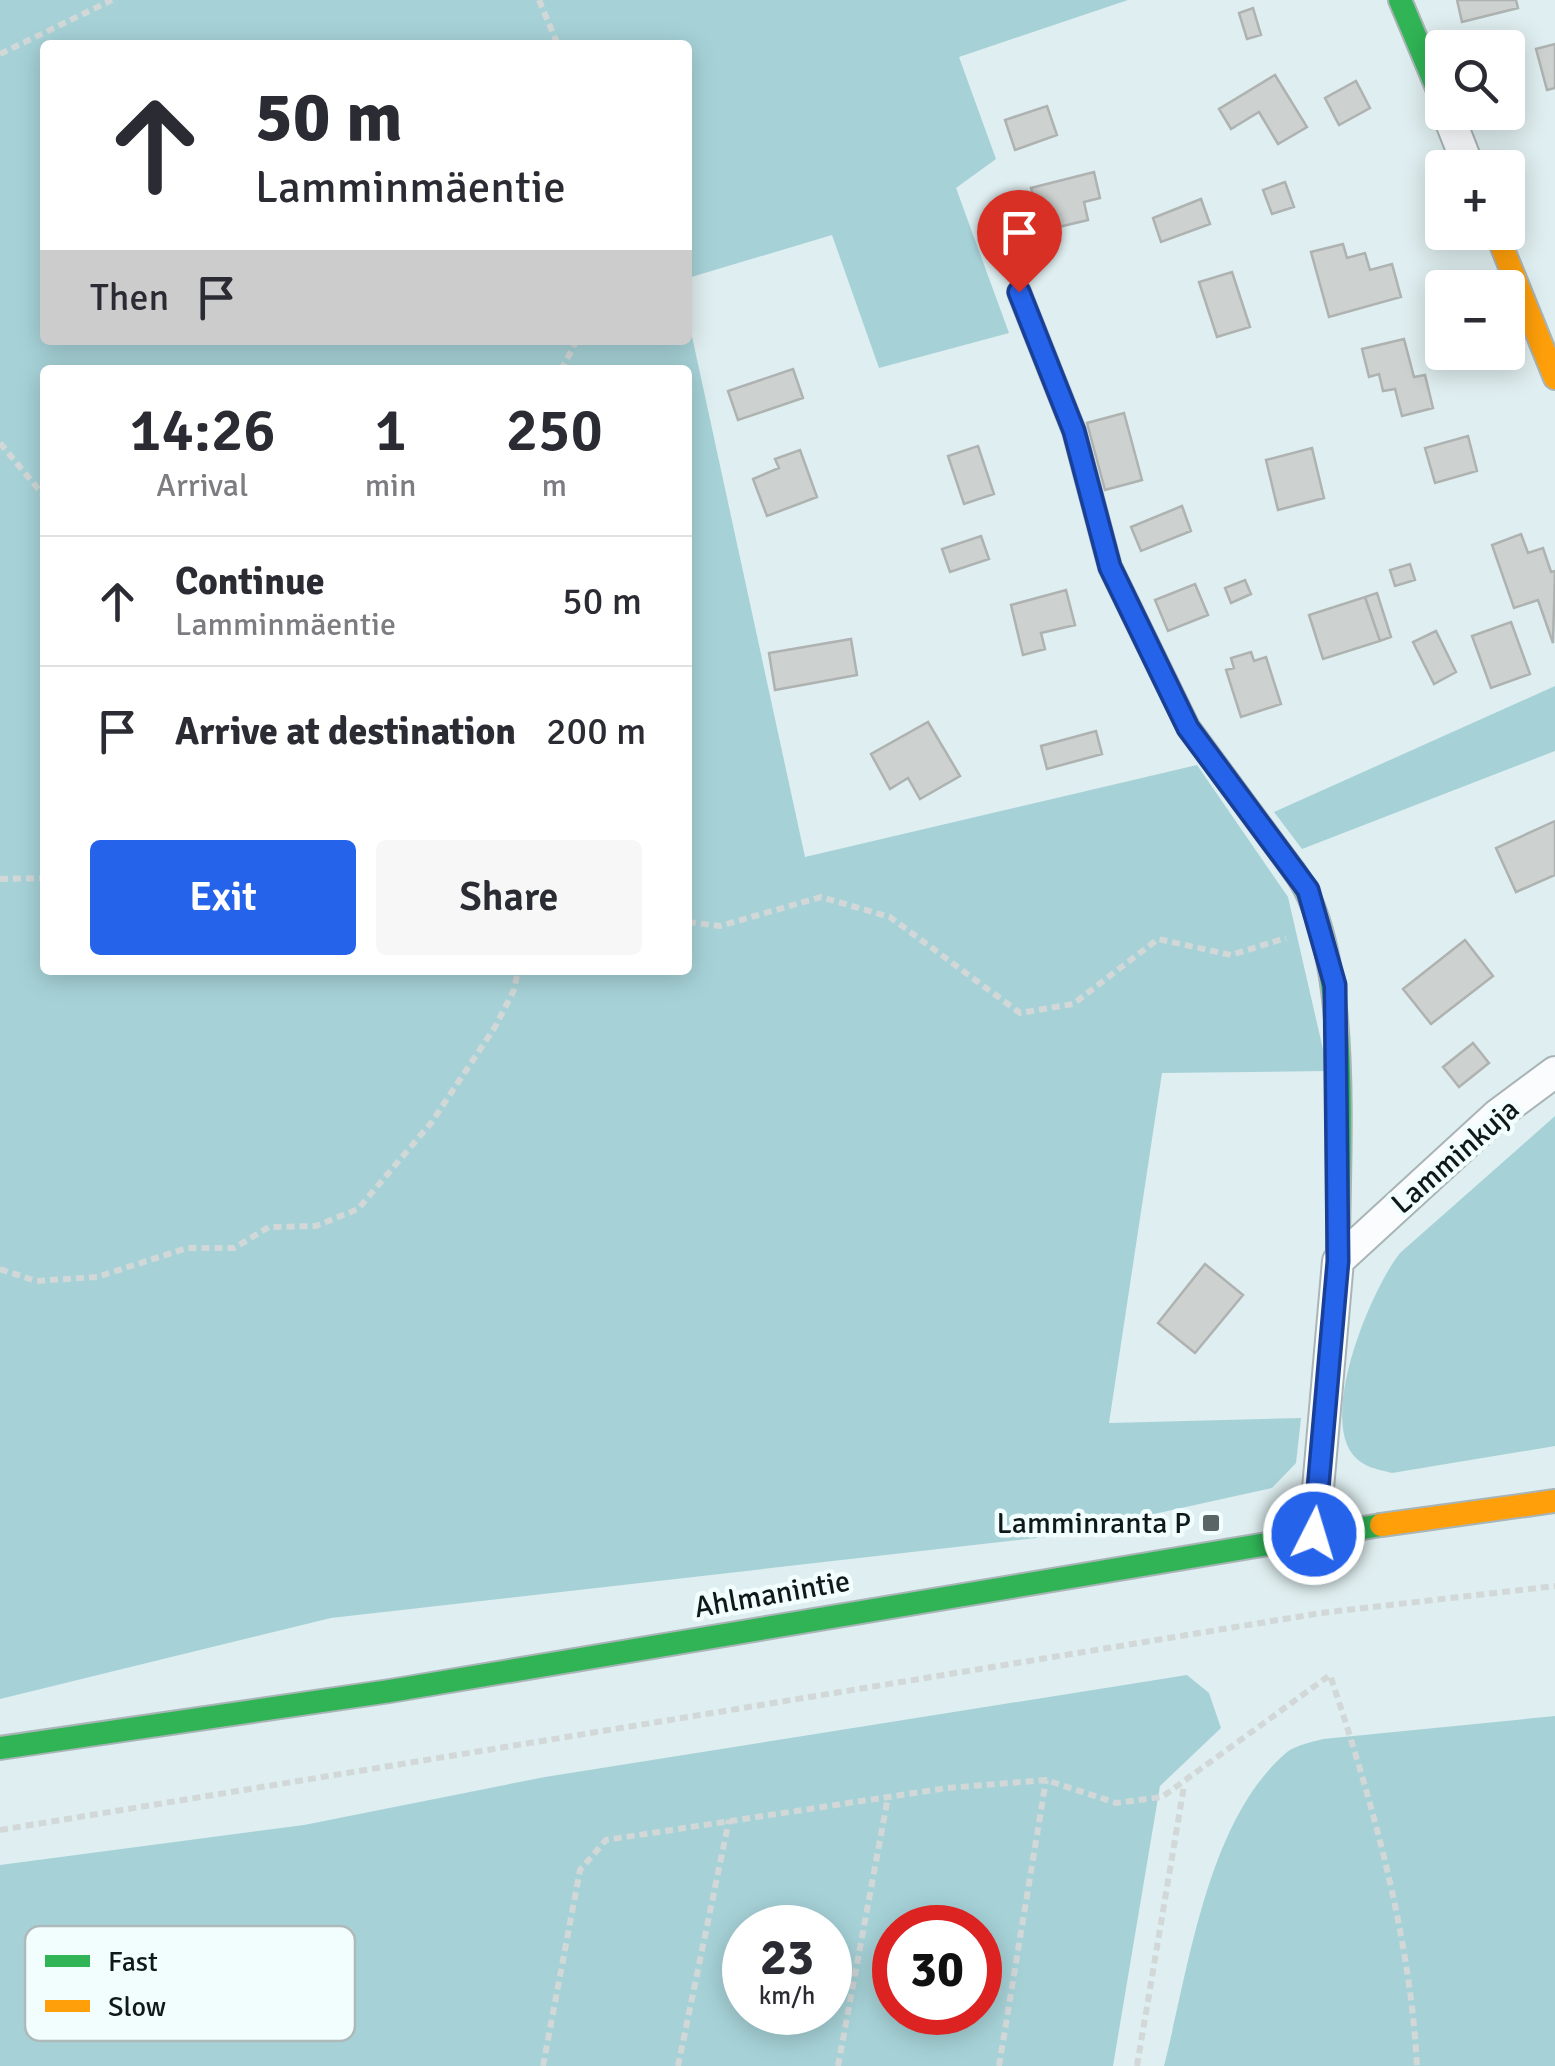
<!DOCTYPE html>
<html lang="en">
<head>
<meta charset="utf-8">
<style>
  :root { --surface:#fff; --page:#f7f7f7; --text:#2b2b33; --muted:#7c7c81; --line:#e1e1e2; --accent:#2563eb }
  body { margin:0; font-family:Signika,sans-serif; background:var(--page); color:var(--text); height:100vh; display:flex; flex-direction:column; font-size:38px; white-space:nowrap }
  * { box-sizing:border-box; margin:0 }
  p { font-size:32px; color:var(--muted) }
  .icon { flex:none; width:55px; height:55px; fill:none; stroke:currentColor; stroke-width:2; stroke-linecap:round; stroke-linejoin:round }
  .map { position:relative; flex:1; overflow:hidden }
  .sheet { position:absolute; left:40px; top:365px; width:652px; height:610px; display:flex; flex-direction:column; background:var(--surface); border-radius:10px; box-shadow:0 5px 25px #0003 }
  .sheet>* { flex:none }
  .hud { position:absolute; left:40px; top:40px; width:652px; height:305px; border-radius:10px; box-shadow:0 5px 25px #0003; background:#fff; color:var(--text); overflow:hidden }
  .controls { position:absolute; left:1425px; top:30px; display:grid; gap:20px }
  .controls a { display:grid; place-items:center; width:100px; height:100px; border-radius:10px; background:var(--surface); box-shadow:0 5px 25px #0003; font-size:50px }
  .speed { position:absolute; left:722px; top:1905px; display:flex; gap:20px; font-size:50px; font-weight:700; text-align:center }
  .speed>* { display:grid; place-content:center; width:130px; height:130px; border-radius:50%; background:var(--surface); box-shadow:0 5px 25px #0003; line-height:1 }
  .speed small { font-size:25px; font-weight:400 }
  .speed .limit { border:15px solid #d22; background:#fff; color:#111 }
  .pin { position:absolute; display:grid; place-items:center; width:85px; height:85px; color:#fff; margin:-102px -42px; border-radius:50% 50% 50% 0; rotate:-45deg; box-shadow:0 0 10px #0007 }
  .pin .icon { rotate:45deg }
  .me { position:absolute; width:110px; margin:-55px; rotate:5deg; stroke-linejoin:round; filter:drop-shadow(0 0 8px #0008) }
  .turn { display:flex; align-items:center; gap:35px; height:210px; padding:0 50px; font-size:45px }
  .turn .icon { width:130px; height:130px; stroke-width:2.5 }
  .turn b { display:block; font-size:70px; line-height:85px }
  .then { display:flex; align-items:center; height:95px; padding:0 50px; background:#0003; gap:20px; font-size:38px }
  .eta { display:flex; justify-content:space-evenly; align-items:center; height:170px; text-align:center }
  .eta b { font-size:60px; font-weight:600; line-height:70px }
  .action { display:flex; gap:20px; margin-top:auto; padding:20px 50px }
  .action a { flex:1; height:115px; border-radius:10px; background:var(--accent); color:#fff; font-size:40px; font-weight:600; line-height:115px; text-align:center }
  .action a+a { background:var(--page); color:var(--text) }
  ul { padding:0; list-style:none }
  li { display:flex; align-items:center; gap:30px; height:130px; padding:0 50px; border-top:2px solid var(--line) }
  li div { flex:1 }
  li b { display:block; font-size:38px }
  li em { font-style:normal }
  .map>svg:first-child { display:block }
</style>
</head>
<body>
<div class="map">
<svg width="1555" height="2066" viewBox="0 0 1555 2066">
  <rect width="100%" height="100%" fill="#dfeef0"/>
  <path fill="#a6d2d7" fill-rule="evenodd" d="M 0,0 L 1128,0 L 959,57 L 996,159 L 956,188 L 1009,333 L 879,368 L 832,235 L 688,278 L 688,45 L 45,45 L 45,340 L 688,340 L 688,318 L 805,857 L 1197,765 L 1288,897 L 1328,1071 L 1162,1073 L 1109,1423 L 1301,1418 L 1296,1463 L 1272,1488 L 1054,1536 L 331,1618 L 0,1699 ZM 45,370 L 688,370 L 688,970 L 45,970 Z
    M 1555,686 L 1555,751 L 1302,849 L 1274,812 Z
    M 1555,1116 L 1555,1446 L 1392,1473 C 1377,1469 1361,1467 1351,1452 C 1322,1408 1371,1290 1400,1253 Z
    M 1187,1675 L 1209,1693 L 1221,1728 L 1160,1786 L 1113,2066 L 0,2066 L 0,1865 L 304,1825 L 545,1777 ZM 745,1928 L 830,1928 L 830,2012 L 745,2012 ZM 895,1928 L 980,1928 L 980,2012 L 895,2012 Z
    M 1555,1716 L 1555,2066 L 1164,2066 C 1189,1968 1207,1820 1287,1752 C 1297,1745 1312,1742 1323,1739 Z"/>
  <path fill="#cdd1d0" stroke="#aeb2b0" stroke-width="2.5" d="M 1457,0 L 1516,0 L 1518,8 L 1462,22 Z
    M 1253,8 L 1261,35 L 1247,39 L 1239,13 Z
    M 1555,44 L 1555,88 L 1547,90 L 1536,49 Z
    M 1275,75 L 1307,127 L 1278,144 L 1259,112 L 1231,129 L 1219,109 Z
    M 1356,81 L 1370,108 L 1339,125 L 1325,98 Z
    M 1047,106 L 1057,135 L 1015,150 L 1005,120 Z
    M 1094,172 L 1100,198 L 1084,202 L 1088,220 L 1042,231 L 1031,188 Z
    M 1285,182 L 1294,207 L 1272,214 L 1263,190 Z
    M 1201,199 L 1210,224 L 1161,242 L 1153,218 Z
    M 1343,244 L 1347,258 L 1365,253 L 1370,270 L 1392,264 L 1401,297 L 1329,317 L 1311,252 Z
    M 1232,272 L 1250,327 L 1217,337 L 1199,282 Z
    M 1404,339 L 1414,377 L 1425,375 L 1433,408 L 1402,416 L 1395,389 L 1383,391 L 1379,374 L 1369,377 L 1362,349 Z
    M 793,369 L 803,398 L 738,420 L 728,391 Z
    M 1124,413 L 1142,480 L 1105,490 L 1087,423 Z
    M 1468,436 L 1477,471 L 1435,483 L 1425,448 Z
    M 978,446 L 994,494 L 964,504 L 948,456 Z
    M 1312,448 L 1324,498 L 1278,510 L 1266,460 Z
    M 800,450 L 817,497 L 767,516 L 753,479 L 779,468 L 775,459 Z
    M 1182,506 L 1191,531 L 1141,551 L 1131,527 Z
    M 1521,534 L 1528,553 L 1543,548 L 1551,572 L 1555,571 L 1553,643 L 1538,600 L 1514,608 L 1492,545 Z
    M 981,536 L 989,559 L 950,572 L 942,549 Z
    M 1410,564 L 1415,580 L 1395,586 L 1390,570 Z
    M 1245,580 L 1251,594 L 1231,603 L 1225,588 Z
    M 1195,584 L 1208,615 L 1168,631 L 1155,600 Z
    M 1066,590 L 1075,625 L 1041,633 L 1045,649 L 1023,655 L 1011,605 Z
    M 1377,593 L 1391,637 L 1380,641 L 1365,597 Z
    M 1365,597 L 1380,641 L 1323,659 L 1309,615 Z
    M 1511,622 L 1530,674 L 1491,688 L 1472,636 Z
    M 1436,631 L 1456,672 L 1434,684 L 1413,642 Z
    M 851,639 L 857,675 L 775,690 L 769,653 Z
    M 1251,652 L 1254,661 L 1266,657 L 1281,704 L 1241,717 L 1226,670 L 1234,668 L 1231,658 Z
    M 928,722 L 960,776 L 920,799 L 908,778 L 890,789 L 871,754 Z
    M 1096,731 L 1102,754 L 1047,769 L 1041,746 Z
    M 1555,821 L 1555,875 L 1516,892 L 1496,848 Z
    M 1465,940 L 1493,976 L 1431,1024 L 1403,989 Z
    M 1473,1043 L 1489,1063 L 1459,1087 L 1443,1067 Z
    M 1205,1264 L 1243,1295 L 1195,1353 L 1158,1323 Z"/>
  <g fill="none" stroke-linecap="round" stroke-linejoin="round">
    <g stroke="#a9b4b6" stroke-width="34">
      <path id="street" d="M 1447,112 L 1469,168
        M 1314,1534 L 1338,1261 L 1497,1115 L 1555,1072"/>
    </g>
    <g stroke="#a9b4b6" stroke-width="26">
      <path id="fast" d="M 1400,0 L 1442,100
        M 1294,871 C 1355,954 1337,1156 1338,1261
        M 0,1748 L 390,1691 L 1381,1525"/>
    </g>
    <g stroke="#a9b4b6" stroke-width="26">
      <path id="slow" d="M 1496,232 L 1555,378
        M 1019,292 L 1074,431 L 1110,567 L 1188,727 L 1294,871
        M 1381,1525 L 1555,1501"/>
    </g>
    <path stroke="#d2d7d7" stroke-width="6" stroke-dasharray="8 5" stroke-linecap="butt" d="M 539,0 L 558,45
      M 0,54 L 112,0
      M 561,370 L 577,340
      M 0,443 L 45,497
      M 0,879 L 45,878
      M 688,922 L 720,926 L 821,897 L 890,917 L 1020,1013 L 1073,1004 L 1158,939 L 1231,955 L 1286,938
      M 0,1269 L 36,1281 L 97,1277 L 187,1248 L 234,1248 L 269,1227 L 316,1226 L 358,1209 L 431,1123 L 495,1027 L 514,990 L 518,970
      M 0,1830 L 1321,1613 L 1555,1586
      M 543,2066 L 580,1870 L 606,1840 L 947,1788 L 1046,1780 L 1116,1803 L 1162,1797 L 1330,1675 C 1372,1800 1410,1934 1417,2066
      M 678,2066 L 729,1820
      M 838,2066 L 888,1797
      M 999,2066 L 1046,1780
      M 1137,2066 L 1184,1786"/>
    <use href="#street" stroke="#fafcfd" stroke-width="30"/>
    <use href="#fast" stroke="#30b455" stroke-width="22"/>
    <use href="#slow" stroke="#ff9f0a" stroke-width="22"/>
  </g>
  <g fill="none" stroke-linecap="round" stroke-linejoin="round">
    <g stroke="#184099" stroke-width="25">
      <path id="route" d="M 1019,292 L 1074,431 L 1110,567 L 1188,728 L 1308,890 L 1335,985 L 1338,1261 L 1314,1534"/>
    </g>
    <use href="#route" stroke="#2563eb" stroke-width="18"/>
  </g>
  <rect fill="#586465" stroke="#f2fdfe" stroke-width="4" x="1201" y="1513" width="20" height="20" rx="5"/>
  <g text-anchor="middle" stroke-width="9" stroke-linejoin="round" paint-order="stroke">
    <g font-size="30" fill="#10191a" stroke="#f2fdfe">
      <text transform="translate(1455 1156) rotate(-41)" y="10">Lamminkuja</text>
      <text transform="translate(772 1594) rotate(-10)" y="10">Ahlmanintie</text>
    </g>
    <g font-size="30" fill="#10191a" stroke="#f2fdfe" text-anchor="end">
      <text x="1191" y="1533">Lamminranta P</text>
    </g>
  </g>
  <rect x="25" y="1926" width="330" height="115" rx="15" fill="#f2fdfe" stroke="#aeb9ba" stroke-width="2.5"/>
  <rect x="45" y="1955" width="45" height="12" fill="#30b455"/>
  <rect x="45" y="2000" width="45" height="12" fill="#ff9f0a"/>
  <g font-size="28" fill="#10191a">
    <text x="108" y="1971">Fast</text>
    <text x="108" y="2016">Slow</text>
  </g>
</svg>
<div class="controls">
<a><svg class="icon" aria-label="search" viewBox="0 0 24 24"><circle cx="10" cy="10" r="6"/><path d="M15 15l6 6"/></svg></a>
<a>+</a>
<a>−</a>
</div>
<div class="speed"><div>23<small>km/h</small></div><div class="limit">30</div></div>
<div class="pin" style="left:1019px;top:292px;background:#d93025"><svg class="icon" aria-label="arrive" viewBox="0 0 24 24"><path d="M6 21V4h12l-3 4 3 4H6"/></svg></div>
<svg class="me" style="left:1314px;top:1534px" viewBox="-20 -20 40 40"><circle r="17" fill="#2563eb" stroke="#fff" stroke-width="3"/><path d="M0-11L8 9 0 5-8 9z" fill="#fff"/></svg>
<div class="hud">
<div class="turn"><svg class="icon" aria-label="ahead" viewBox="0 0 24 24"><path d="M12 20V5M6 11l6-6 6 6"/></svg><div><b>50 m</b>Lamminmäentie</div></div>
<div class="then">Then<svg class="icon" aria-label="arrive" viewBox="0 0 24 24"><path d="M6 21V4h12l-3 4 3 4H6"/></svg></div>
</div>
<section class="sheet">
<div class="eta">
<div><b>14:26</b><p>Arrival</p></div>
<div><b>1</b><p>min</p></div>
<div><b>250</b><p>m</p></div>
</div>
<ul>
<li><svg class="icon" aria-label="ahead" viewBox="0 0 24 24"><path d="M12 20V5M6 11l6-6 6 6"/></svg><div><b>Continue</b><p>Lamminmäentie</p></div><em>50 m</em></li>
<li><svg class="icon" aria-label="arrive" viewBox="0 0 24 24"><path d="M6 21V4h12l-3 4 3 4H6"/></svg><div><b>Arrive at destination</b></div><em>200 m</em></li>
</ul>
<div class="action"><a>Exit</a><a>Share</a></div>
</section>
</div>
</body>
</html>
